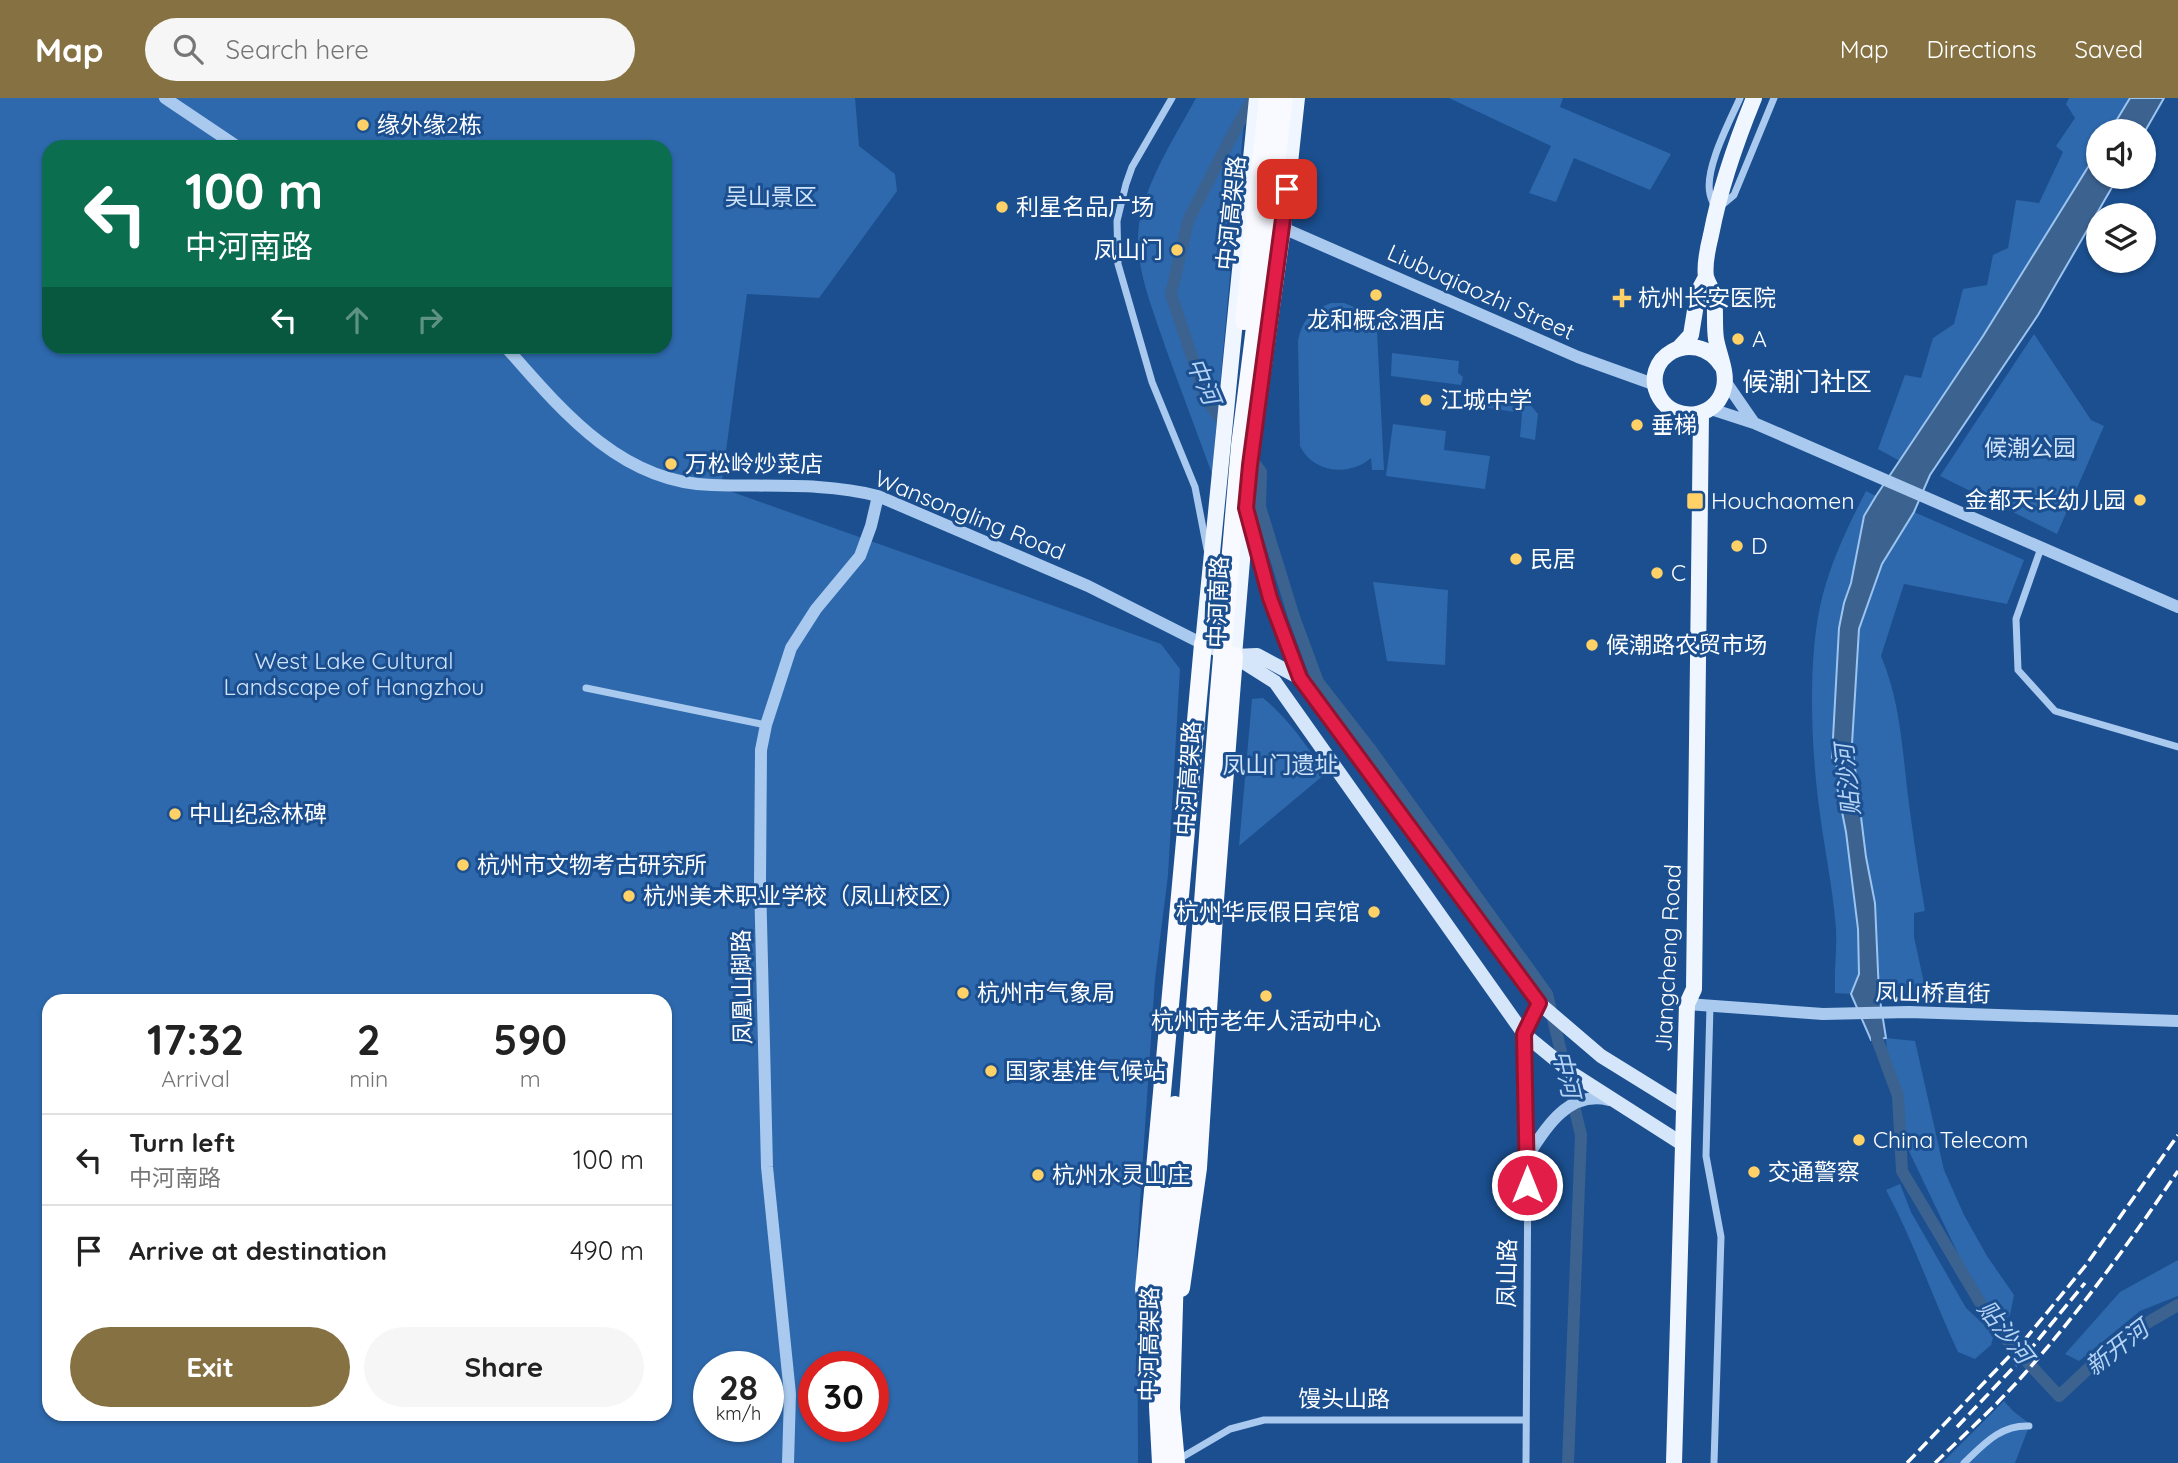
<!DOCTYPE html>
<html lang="en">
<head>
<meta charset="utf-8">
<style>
  :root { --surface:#fff; --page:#f6f6f6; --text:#222; --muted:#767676; --line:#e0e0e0; --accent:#857141 }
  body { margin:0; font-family:Quicksand,"Noto Sans SC",sans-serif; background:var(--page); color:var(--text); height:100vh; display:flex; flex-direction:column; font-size:26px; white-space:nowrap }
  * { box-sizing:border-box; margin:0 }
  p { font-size:23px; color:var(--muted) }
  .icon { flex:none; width:38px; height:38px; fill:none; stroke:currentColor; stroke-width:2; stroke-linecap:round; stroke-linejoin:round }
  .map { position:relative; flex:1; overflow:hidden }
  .side { position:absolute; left:42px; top:896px; width:630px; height:427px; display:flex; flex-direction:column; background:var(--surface); border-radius:21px; box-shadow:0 2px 5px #0004 }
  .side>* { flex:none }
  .hud { position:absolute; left:42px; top:42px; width:630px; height:214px; border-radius:21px; box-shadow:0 2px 5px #0004; background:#0b6e4f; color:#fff; overflow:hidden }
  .buttons { position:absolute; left:2086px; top:21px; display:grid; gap:14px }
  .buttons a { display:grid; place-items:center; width:70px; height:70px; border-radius:50%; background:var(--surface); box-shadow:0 2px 5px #0004; font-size:35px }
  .speed { position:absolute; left:693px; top:1253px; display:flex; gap:14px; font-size:35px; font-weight:700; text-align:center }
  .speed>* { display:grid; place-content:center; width:91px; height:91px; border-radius:50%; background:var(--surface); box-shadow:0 2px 5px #0004; line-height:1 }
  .speed small { font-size:18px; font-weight:400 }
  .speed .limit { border:10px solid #d22; background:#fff; color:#111 }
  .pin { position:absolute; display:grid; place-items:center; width:60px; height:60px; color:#fff; margin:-30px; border-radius:14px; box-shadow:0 4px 10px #0006 }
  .me { position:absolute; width:77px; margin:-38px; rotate:0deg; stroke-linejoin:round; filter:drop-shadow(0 0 5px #0008) }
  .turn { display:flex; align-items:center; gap:24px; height:147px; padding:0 28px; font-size:32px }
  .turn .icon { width:91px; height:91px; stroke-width:2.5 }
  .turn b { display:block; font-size:49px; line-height:60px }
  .lanes { display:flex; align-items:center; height:66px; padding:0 28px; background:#0003; justify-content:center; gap:35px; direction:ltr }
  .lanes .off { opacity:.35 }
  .eta { display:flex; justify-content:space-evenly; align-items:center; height:119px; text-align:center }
  .eta b { font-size:42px; font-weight:700; line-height:49px }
  .button { display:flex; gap:14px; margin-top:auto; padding:14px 28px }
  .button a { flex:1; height:80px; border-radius:42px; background:var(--accent); color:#fff; font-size:28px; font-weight:700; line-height:80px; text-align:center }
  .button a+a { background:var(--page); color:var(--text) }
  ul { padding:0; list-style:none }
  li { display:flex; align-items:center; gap:21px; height:91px; padding:0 28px; border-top:2px solid var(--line) }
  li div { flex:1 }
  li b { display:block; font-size:26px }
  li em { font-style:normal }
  header { display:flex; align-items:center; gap:42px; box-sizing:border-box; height:98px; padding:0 35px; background:var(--accent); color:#fff }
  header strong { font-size:33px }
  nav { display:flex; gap:38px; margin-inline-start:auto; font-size:24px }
  .search { width:490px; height:63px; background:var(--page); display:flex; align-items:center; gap:18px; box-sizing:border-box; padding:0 24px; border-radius:38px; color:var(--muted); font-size:26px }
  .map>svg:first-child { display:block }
</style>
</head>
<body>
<header>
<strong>Map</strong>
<div class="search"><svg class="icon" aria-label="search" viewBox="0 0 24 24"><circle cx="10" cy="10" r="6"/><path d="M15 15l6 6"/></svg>Search here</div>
<nav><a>Map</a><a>Directions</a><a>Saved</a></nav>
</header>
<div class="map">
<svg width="2178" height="1365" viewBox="0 0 2178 1365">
  <rect width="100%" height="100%" fill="#1b4f8f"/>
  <path fill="#2e69ad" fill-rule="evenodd" d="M 0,0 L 855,0 L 859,48 L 895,76 L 897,93 L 819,200 L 747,196 L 721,390 L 1161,546 L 1180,571 L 1168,777 L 1155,881 L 1137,1148 L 1138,1365 L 0,1365 ZM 49,49 L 665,49 L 665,248 L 49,248 ZM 49,903 L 665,903 L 665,1316 L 49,1316 ZM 709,1269 L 768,1269 L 768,1328 L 709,1328 ZM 814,1269 L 873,1269 L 873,1328 L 814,1328 Z
    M 1196,0 L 1246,0 L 1212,376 C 1197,334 1181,293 1166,251 C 1152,208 1130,161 1141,116 C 1151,75 1176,37 1196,0 Z
    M 1449,0 L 1563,0 L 1560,9 L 1671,56 L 1650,92 L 1574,60 L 1556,104 L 1529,95 L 1551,48 Z
    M 2069,0 L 2130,0 L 2110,33 L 2098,33 L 2098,53 L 1983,238 L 1900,363 L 1878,351 L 1905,277 L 1921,280 L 1933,240 L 1954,226 L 1963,191 L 1987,187 L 1993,157 L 2008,150 L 2016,102 L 2039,105 L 2063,54 L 2056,48 L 2075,20 L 2066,6 Z
    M 1331,205 L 1344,205 L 1359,211 L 1377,233 L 1384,372 L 1372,372 L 1371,360 C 1349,379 1313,375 1300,348 L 1298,243 C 1302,222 1311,213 1331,205 Z
    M 2034,236 L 2091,322 L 2104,328 L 2057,436 L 1940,378 Z
    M 1392,255 L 1459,263 L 1458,275 L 1463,279 L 1461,287 L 1391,278 Z
    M 1477,295 L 1527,303 L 1538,316 L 1535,342 L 1520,339 L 1522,315 L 1475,308 Z
    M 1393,326 L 1446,333 L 1444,352 L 1490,358 L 1485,391 L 1386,378 Z
    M 1866,393 L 1876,398 L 1864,418 L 1851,485 L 1844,505 L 1839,530 L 1832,659 L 1840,675 L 1837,688 L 1846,734 L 1858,831 L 1859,876 L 1851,896 L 1835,895 C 1834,874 1837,851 1836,831 C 1833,790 1824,749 1819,709 C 1811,648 1807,555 1823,496 C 1833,459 1849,426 1866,393 Z
    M 1914,414 L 2024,462 L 2007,506 L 1904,486 L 1881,558 C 1899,600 1902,645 1907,690 C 1912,731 1918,772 1925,813 L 1914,815 L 1914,839 L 1926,894 L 1879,896 L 1875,805 L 1866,759 L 1852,646 L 1853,605 L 1859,531 L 1882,466 Z
    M 1373,484 L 1448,492 L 1445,567 L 1387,563 Z
    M 1263,600 C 1289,621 1308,649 1325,676 L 1239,748 L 1252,601 Z
    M 1886,940 L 1915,943 L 1944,1072 L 1964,1117 L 1987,1158 L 2014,1197 L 2010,1217 L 1999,1227 L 1962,1164 L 1907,1049 L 1900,995 L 1887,958 Z
    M 1900,1086 L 1911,1114 L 1966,1210 L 1994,1236 L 1991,1247 L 1975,1261 L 1958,1254 C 1933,1201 1914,1144 1886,1092 Z
    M 2178,1162 L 2178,1198 L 2140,1213 L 2079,1263 L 2065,1256 L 2120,1194 Z
    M 2004,1303 L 2013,1313 L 2030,1326 L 2015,1365 L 1942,1365 Z"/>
  <path fill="#3c6290" stroke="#9cc4f0" stroke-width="2" d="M 2130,0 L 2164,0 L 2144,35 L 2110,33 Z
    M 2098,53 L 2098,79 L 2118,79 L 2038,217 L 1930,377 L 1914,414 L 1882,466 L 1859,531 L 1852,646 L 1866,759 L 1875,805 L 1879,896 L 1886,940 L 1871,942 L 1851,896 L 1859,876 L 1858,831 L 1846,734 L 1837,688 L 1840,675 L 1832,659 L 1839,530 L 1844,505 L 1851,485 L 1864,418 L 1876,398 L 1983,238 Z"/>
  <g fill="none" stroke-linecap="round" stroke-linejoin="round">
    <path stroke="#3c6290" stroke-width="12" d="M 1226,328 L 1206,301 L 1171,196 L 1188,123 L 1229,43 L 1253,0
      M 1248,356 L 1261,374 L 1260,409 L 1294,519 L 1318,584 L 1371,652 L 1547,896 L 1581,1037 L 1568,1365
      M 1876,926 L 1877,941 L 1898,998 L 1902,1073 L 1994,1228 L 2059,1298 L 2121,1240 L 2178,1207"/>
    <path stroke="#a9c9ee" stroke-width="7" d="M 1172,0 L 1132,69 L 1126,86 L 1117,123 L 1118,166 L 1152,284 L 1195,389 L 1207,451
      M 1740,0 C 1730,23 1704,71 1710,96 C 1711,101 1714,107 1716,112 L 1734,97 L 1774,0
      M 2041,450 L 2016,521 L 2018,572 L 2055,613 L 2178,649
      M 586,590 L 766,627
      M 1710,908 L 1706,1058 L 1721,1139 L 1714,1365
      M 1179,1361 L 1230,1331 L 1264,1322 L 1525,1322
      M 1526,1365 L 1528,1058 L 1524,936 L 1539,905
      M 1964,1365 C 1984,1346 2000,1327 2029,1328"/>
    <path stroke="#a9c9ee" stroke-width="12" d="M 165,0 L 238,49
      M 1283,130 L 1578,259 L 1656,287
      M 505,248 C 561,312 621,385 712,387 C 767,389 824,384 878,398 L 1088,488 L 1203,546
      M 1711,311 L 1754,325 L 1725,283
      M 1754,325 L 2178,509
      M 1687,906 L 1823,916 L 1909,914 L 2178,923
      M 1528,1058 C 1546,1028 1570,992 1609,1002
      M 788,1365 L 790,1296 L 767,1069 L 760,783 L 761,652 L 766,627 L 791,550 L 816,511 L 860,458 L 871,428 L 878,398"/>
    <path stroke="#d6e6fa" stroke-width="14" d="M 1248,417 L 1270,500 L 1300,580 L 1539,905 L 1601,958 L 1685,1010
      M 1203,546 L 1234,558 L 1257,557 L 1300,580
      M 1234,558 L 1275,584 L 1524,936 L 1573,976 L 1684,1047"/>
    <path stroke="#f0f6ff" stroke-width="16" d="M 1679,250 L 1691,237 L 1698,194 L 1706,179
      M 1722,268 C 1694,226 1637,261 1660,300 C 1675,325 1714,321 1723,293 C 1729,277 1719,258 1716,241 C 1714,227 1716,213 1714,199 C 1713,192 1708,186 1706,179 C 1704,166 1708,149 1711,137 C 1720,90 1736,44 1754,0
      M 1203,546 L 1257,0
      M 1234,558 L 1250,367 L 1283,130 L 1297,0
      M 1674,1365 L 1687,906 L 1694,891 L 1701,316"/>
    <path stroke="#f8faff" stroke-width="18" d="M 1181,1190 L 1198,1070 L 1215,802 L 1234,558
      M 1161,1365 L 1158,1309 L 1159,1257 L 1144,1191 L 1203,546"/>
    <path stroke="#fff" stroke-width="3.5" stroke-dasharray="12 5" stroke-linecap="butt" d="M 1957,1329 L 2029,1253 L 2085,1185
      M 1907,1365 L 2022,1245 L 2086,1167 L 2178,1037
      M 1935,1365 C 1966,1335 1998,1306 2026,1274 C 2082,1211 2131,1142 2178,1073"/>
    <path stroke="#f8faff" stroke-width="18" d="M 1244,223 L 1268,0
      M 1159,1257 L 1160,1187 L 1175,1007
      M 1176,1365 L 1171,1310 L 1175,1173 L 1219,594 L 1240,348 L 1284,0"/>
  </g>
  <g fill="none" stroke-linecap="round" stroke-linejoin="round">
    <g stroke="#92132f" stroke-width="18">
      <path id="route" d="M 1287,91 L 1250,367 L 1246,410 L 1270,500 L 1300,580 L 1539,905 L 1524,936 L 1527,1087"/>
    </g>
    <use href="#route" stroke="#e11d48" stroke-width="12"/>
  </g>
  <g fill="#ffd166" stroke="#1b4f8f" stroke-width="2.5">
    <circle cx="363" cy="27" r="7"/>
    <circle cx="1002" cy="109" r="7"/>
    <circle cx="1177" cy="152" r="7"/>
    <circle cx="1376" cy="197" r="7"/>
    <path d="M1618.5 189.5h7v7h7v7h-7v7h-7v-7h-7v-7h7z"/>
    <circle cx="1738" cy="241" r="7"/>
    <circle cx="1426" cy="302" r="7"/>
    <circle cx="1637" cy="327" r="7"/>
    <circle cx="671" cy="366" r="7"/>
    <circle cx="2140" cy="402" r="7"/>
    <rect x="1686" y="394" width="18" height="18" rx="3.5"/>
    <circle cx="1737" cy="448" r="7"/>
    <circle cx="1516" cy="461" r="7"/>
    <circle cx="1657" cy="475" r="7"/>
    <circle cx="1592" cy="547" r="7"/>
    <circle cx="175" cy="716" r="7"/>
    <circle cx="463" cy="767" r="7"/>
    <circle cx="629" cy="798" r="7"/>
    <circle cx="1374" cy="814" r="7"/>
    <circle cx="963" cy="895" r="7"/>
    <circle cx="1266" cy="898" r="7"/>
    <circle cx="991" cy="973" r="7"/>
    <circle cx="1859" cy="1042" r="7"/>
    <circle cx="1754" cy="1074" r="7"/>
    <circle cx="1038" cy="1077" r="7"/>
  </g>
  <g text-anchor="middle" stroke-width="6" stroke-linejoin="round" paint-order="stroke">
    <g font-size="23" fill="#fff" stroke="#1b4f8f" text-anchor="start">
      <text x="377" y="35">缘外缘2栋</text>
      <text x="1016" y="117">利星名品广场</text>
      <text x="1163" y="160" text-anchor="end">凤山门</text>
      <text x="1638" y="208">杭州长安医院</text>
      <text x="1376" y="230" text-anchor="middle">龙和概念酒店</text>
      <text x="1752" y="249">A</text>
      <text x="1440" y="310">江城中学</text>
      <text x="1651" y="335">垂梯</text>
      <text x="685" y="374">万松岭炒菜店</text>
      <text x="2126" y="410" text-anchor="end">金都天长幼儿园</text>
      <text x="1711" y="411">Houchaomen</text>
      <text x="1751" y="456">D</text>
      <text x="1530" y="469">民居</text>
      <text x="1671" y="483">C</text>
      <text x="1606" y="555">候潮路农贸市场</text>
      <text x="189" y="724">中山纪念林碑</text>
      <text x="477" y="775">杭州市文物考古研究所</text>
      <text x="643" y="806">杭州美术职业学校（凤山校区）</text>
      <text x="1360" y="822" text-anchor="end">杭州华辰假日宾馆</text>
      <text x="977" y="903">杭州市气象局</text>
      <text x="1266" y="931" text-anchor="middle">杭州市老年人活动中心</text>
      <text x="1005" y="981">国家基准气候站</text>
      <text x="1873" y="1050">China Telecom</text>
      <text x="1768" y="1082">交通警察</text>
      <text x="1052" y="1085">杭州水灵山庄</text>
    </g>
    <g font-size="23" fill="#cfe3fa" stroke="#1b4f8f">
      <text x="771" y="107">吴山景区</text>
      <text x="2030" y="358">候潮公园</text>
      <text x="354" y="571">West Lake Cultural<tspan x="354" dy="26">Landscape of Hangzhou</tspan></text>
      <text x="1280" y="675">凤山门遗址</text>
    </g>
    <g font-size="23" fill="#fff" stroke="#1b4f8f">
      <text transform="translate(1231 115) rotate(-84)" y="8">中河高架路</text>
      <text transform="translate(1481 194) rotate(24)" y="8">Liubuqiaozhi Street</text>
      <text transform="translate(970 417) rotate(22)" y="8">Wansongling Road</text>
      <text transform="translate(1218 504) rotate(-88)" y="8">中河南路</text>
      <text transform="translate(1188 680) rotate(-86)" y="8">中河高架路</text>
      <text transform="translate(1668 860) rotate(-87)" y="8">Jiangcheng Road</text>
      <text transform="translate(742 889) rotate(-91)" y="8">凤凰山脚路</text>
      <text transform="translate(1933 895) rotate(1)" y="8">凤山桥直街</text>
      <text transform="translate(1507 1175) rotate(-89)" y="8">凤山路</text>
      <text transform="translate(1149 1246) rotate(-89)" y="8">中河高架路</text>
      <text x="1344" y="1309">馒头山路</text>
    </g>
    <g font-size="24" font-style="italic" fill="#b5d3f5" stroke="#1b4f8f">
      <text transform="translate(1203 283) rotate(67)" y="8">中河</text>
      <text transform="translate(1848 682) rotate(-96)" y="8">贴沙河</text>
      <text transform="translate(1566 976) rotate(77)" y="8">中河</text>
      <text transform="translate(2005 1234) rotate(52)" y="8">贴沙河</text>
      <text transform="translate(2117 1250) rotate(-38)" y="8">新开河</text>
    </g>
    <g font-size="26" fill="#fff" stroke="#1b4f8f">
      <text x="1807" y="293">候潮门社区</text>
    </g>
  </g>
</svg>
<div class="buttons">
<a><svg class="icon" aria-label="sound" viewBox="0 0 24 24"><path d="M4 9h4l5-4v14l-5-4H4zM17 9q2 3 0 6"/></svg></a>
<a><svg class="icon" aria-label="layers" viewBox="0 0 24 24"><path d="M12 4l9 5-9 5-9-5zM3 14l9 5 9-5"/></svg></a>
</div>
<div class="speed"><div>28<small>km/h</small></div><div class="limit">30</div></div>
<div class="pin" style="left:1287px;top:91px;background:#d93025"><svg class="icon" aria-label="arrive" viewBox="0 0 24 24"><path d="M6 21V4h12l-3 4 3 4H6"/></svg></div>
<svg class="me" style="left:1527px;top:1087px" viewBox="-20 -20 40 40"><circle r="17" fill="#e11d48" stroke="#fff" stroke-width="3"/><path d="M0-11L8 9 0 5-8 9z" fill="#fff"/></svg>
<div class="hud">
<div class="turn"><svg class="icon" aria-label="left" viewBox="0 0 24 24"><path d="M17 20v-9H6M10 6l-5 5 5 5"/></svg><div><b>100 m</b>中河南路</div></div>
<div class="lanes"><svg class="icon" aria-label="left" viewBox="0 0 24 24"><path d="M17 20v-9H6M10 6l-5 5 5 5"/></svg><svg class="icon off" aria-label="ahead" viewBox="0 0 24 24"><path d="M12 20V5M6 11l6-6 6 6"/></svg><svg class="icon off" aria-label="right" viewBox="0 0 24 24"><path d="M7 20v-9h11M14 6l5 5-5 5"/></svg></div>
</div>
<section class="side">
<div class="eta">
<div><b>17:32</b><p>Arrival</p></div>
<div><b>2</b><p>min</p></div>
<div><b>590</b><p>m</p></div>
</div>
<ul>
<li><svg class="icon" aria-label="left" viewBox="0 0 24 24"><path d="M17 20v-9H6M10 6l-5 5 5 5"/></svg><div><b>Turn left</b><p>中河南路</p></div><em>100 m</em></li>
<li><svg class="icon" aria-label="arrive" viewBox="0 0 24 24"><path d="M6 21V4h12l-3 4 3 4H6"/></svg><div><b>Arrive at destination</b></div><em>490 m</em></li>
</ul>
<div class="button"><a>Exit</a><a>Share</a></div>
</section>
</div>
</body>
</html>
